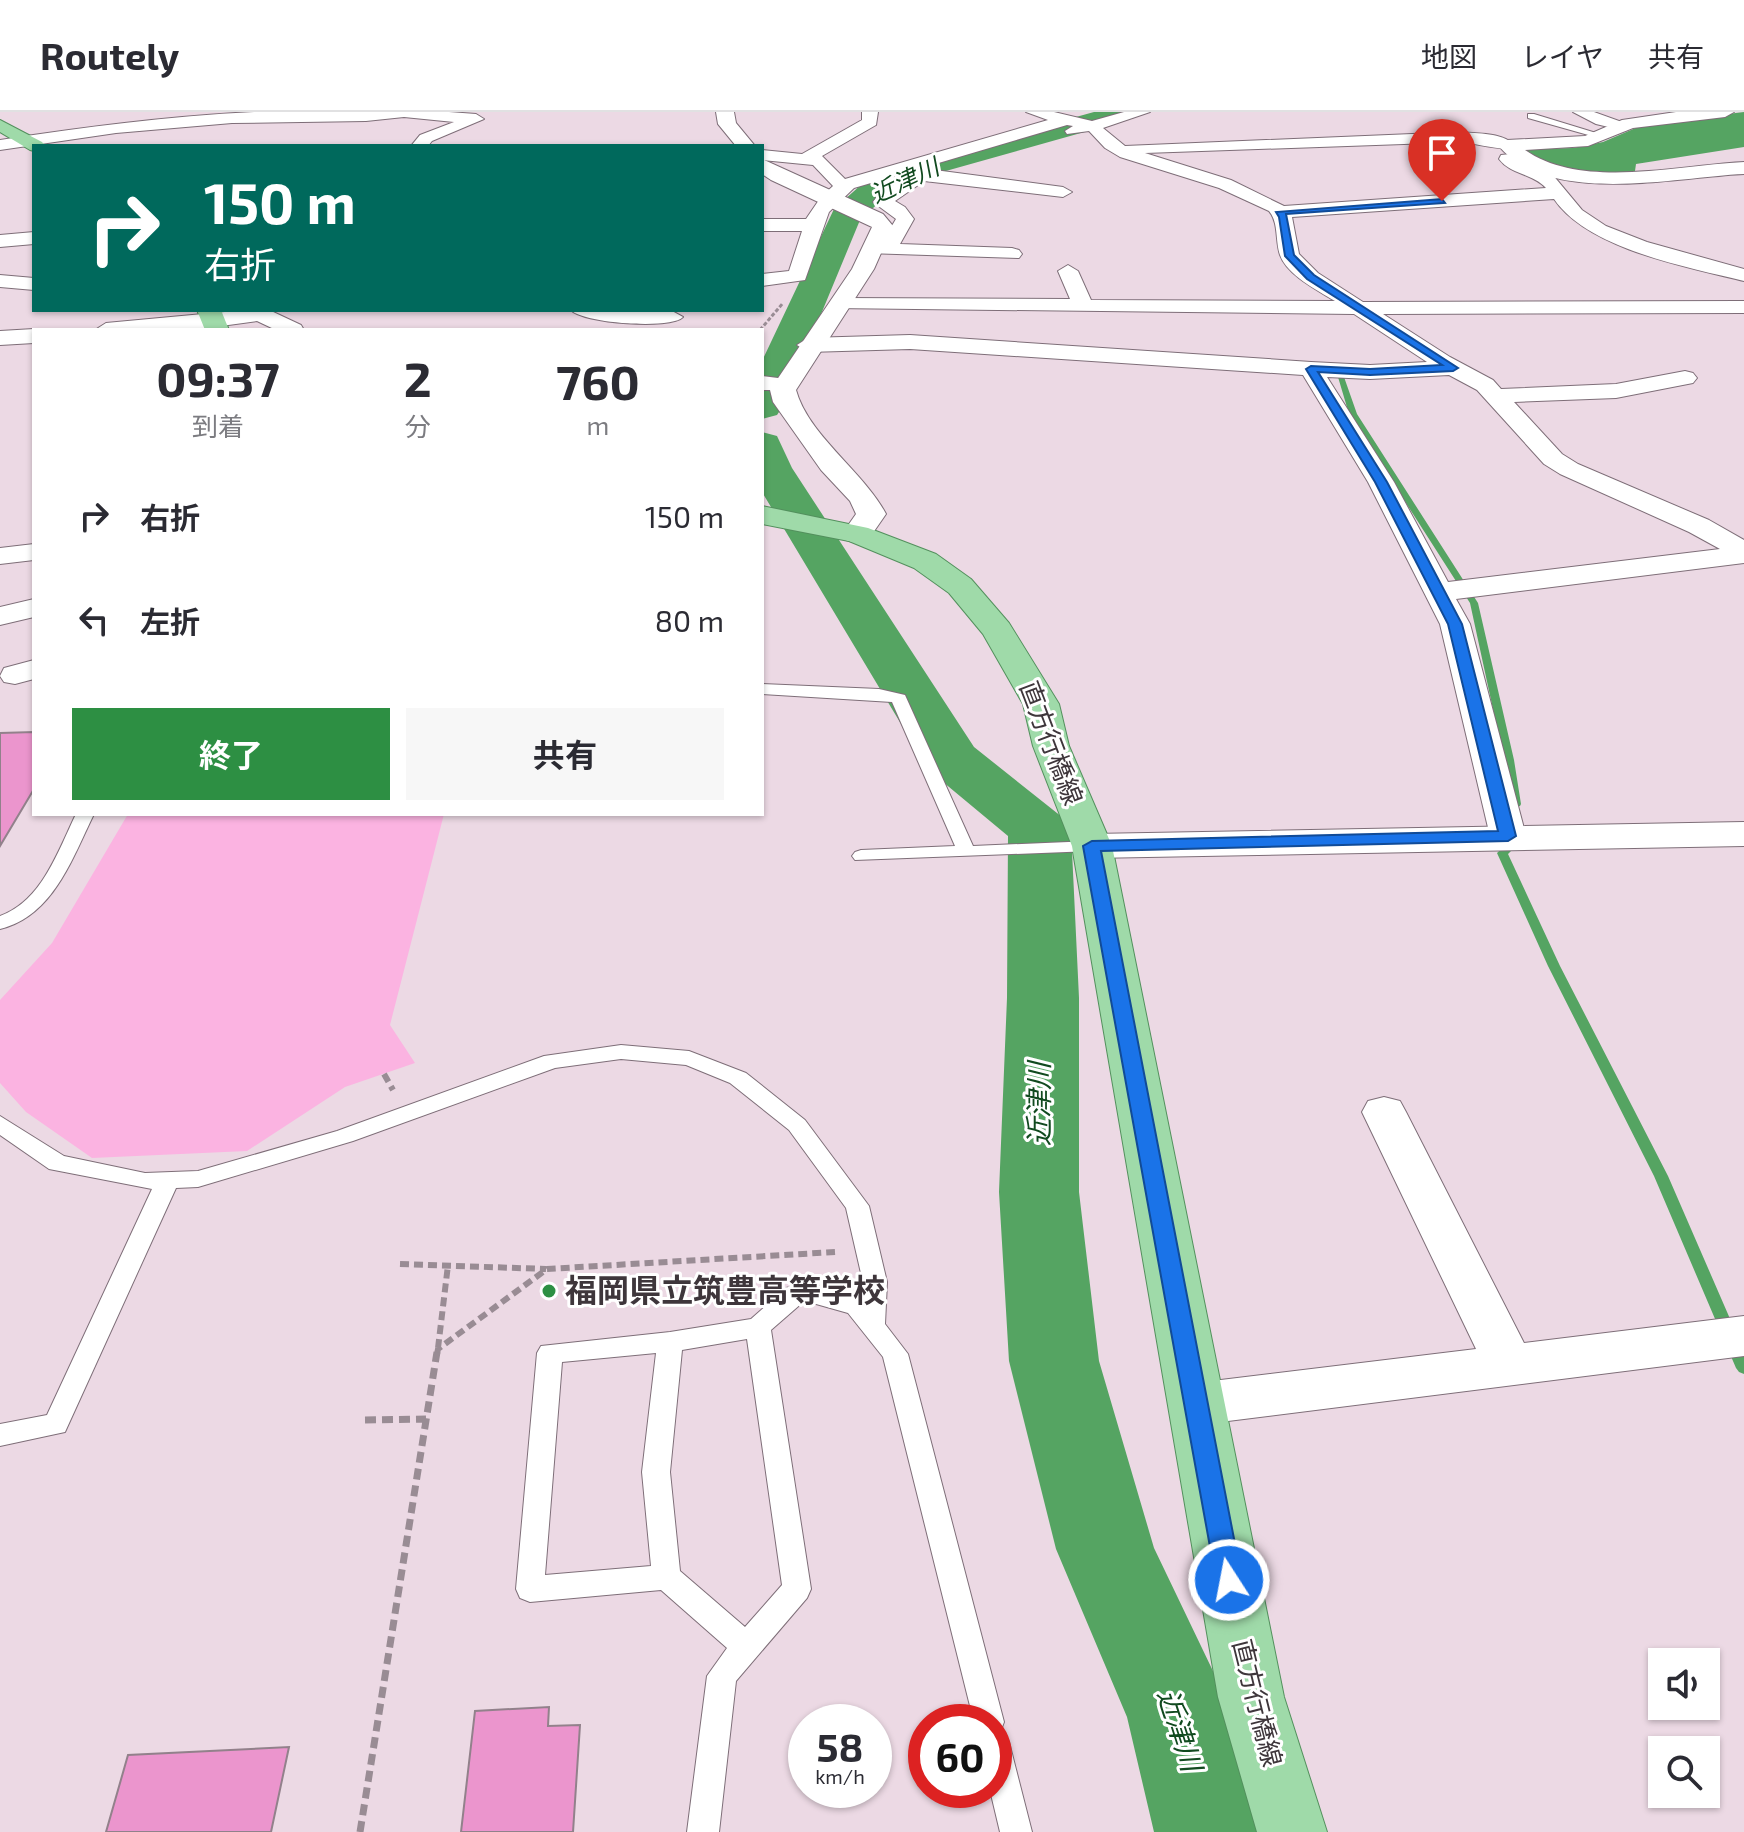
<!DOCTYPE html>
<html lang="ja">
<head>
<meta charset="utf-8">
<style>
  :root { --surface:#fff; --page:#f7f7f7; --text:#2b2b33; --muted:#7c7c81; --line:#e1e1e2; --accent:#2d8f43 }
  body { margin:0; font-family:"Exo 2","Noto Sans JP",sans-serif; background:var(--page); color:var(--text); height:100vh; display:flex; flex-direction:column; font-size:30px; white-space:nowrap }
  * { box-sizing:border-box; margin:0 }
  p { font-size:26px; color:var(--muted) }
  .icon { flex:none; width:44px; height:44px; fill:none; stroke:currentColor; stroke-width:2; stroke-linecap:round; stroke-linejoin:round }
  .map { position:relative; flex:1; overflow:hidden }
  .details { position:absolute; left:32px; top:216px; width:732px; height:488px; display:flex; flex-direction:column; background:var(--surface); border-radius:0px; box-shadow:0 2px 6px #0004 }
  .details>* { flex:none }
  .hud { position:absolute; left:32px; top:32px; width:732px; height:168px; border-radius:0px; box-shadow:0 2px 6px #0004; background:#00695c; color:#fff; overflow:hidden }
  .fabs { position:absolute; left:1648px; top:1536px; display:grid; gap:16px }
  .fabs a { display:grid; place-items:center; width:72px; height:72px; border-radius:0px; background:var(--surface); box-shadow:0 2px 6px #0004; font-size:40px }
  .speed { position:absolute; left:788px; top:1592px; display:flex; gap:16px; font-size:40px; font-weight:700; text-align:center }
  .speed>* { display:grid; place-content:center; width:104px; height:104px; border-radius:50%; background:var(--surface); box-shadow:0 2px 6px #0004; line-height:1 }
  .speed small { font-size:20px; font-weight:400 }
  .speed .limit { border:12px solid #d22; background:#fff; color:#111 }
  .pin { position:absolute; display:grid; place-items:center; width:68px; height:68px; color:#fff; margin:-82px -34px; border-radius:50% 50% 50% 0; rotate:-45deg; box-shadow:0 0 8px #0007 }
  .pin .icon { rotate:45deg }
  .me { position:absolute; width:88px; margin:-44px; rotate:349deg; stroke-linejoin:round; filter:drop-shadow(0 0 6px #0008) }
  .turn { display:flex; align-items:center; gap:28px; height:168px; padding:0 40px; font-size:36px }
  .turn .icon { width:104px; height:104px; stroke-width:2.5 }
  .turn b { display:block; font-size:56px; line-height:68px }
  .eta { display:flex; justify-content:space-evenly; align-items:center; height:136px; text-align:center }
  .eta b { font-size:48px; font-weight:700; line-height:56px }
  .primary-button { display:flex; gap:16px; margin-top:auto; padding:16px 40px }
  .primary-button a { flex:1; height:92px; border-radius:0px; background:var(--accent); color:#fff; font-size:32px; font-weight:700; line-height:92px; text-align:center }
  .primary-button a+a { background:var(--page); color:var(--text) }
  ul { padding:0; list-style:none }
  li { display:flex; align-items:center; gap:24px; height:104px; padding:0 40px }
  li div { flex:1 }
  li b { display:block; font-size:30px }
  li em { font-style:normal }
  header { display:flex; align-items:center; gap:48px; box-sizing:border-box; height:112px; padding:0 40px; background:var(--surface); border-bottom:2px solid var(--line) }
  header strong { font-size:38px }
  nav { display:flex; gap:44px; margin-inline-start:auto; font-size:28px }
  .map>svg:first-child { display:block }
</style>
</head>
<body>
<header>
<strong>Routely</strong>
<nav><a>地図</a><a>レイヤ</a><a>共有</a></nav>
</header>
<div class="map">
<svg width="1744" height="1720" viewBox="0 0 1744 1720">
  <rect width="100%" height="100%" fill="#ecd9e4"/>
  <path fill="#fbb3e1" d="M 128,702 L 444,702 L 390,913 L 415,951 L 345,975 L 247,1039 L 92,1046 L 26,1000 L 0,971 L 0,888 L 52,831 Z"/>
  <path fill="#55a462" d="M 1744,0 L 1744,35 L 1636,52 L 1635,59 C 1604,67 1546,61 1525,37 L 1573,36 L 1603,30 L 1645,12 Z"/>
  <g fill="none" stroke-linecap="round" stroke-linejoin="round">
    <path fill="#55a462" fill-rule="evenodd" d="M 1341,263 L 1344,265 L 1357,302 L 1478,491 L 1514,648 L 1521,692 L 1520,694 L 1516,695 L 1511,692 L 1504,648 L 1470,491 L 1349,302 L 1338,265 Z
      M 1515,727 L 1520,730 L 1508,742 L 1560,854 L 1668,1064 L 1744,1239 L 1744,1262 L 1739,1260 L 1736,1256 L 1654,1064 L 1548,854 L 1497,741 L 1511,728 Z"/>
    <path fill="#55a462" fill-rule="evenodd" d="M 1094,0 L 1138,0 L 1134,6 L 928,64 L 884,86 L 860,108 L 783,294 L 777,303 L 762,307 L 762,249 L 834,97 L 862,72 L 906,52 Z
      M 762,320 L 777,324 L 792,356 L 974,635 L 1062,705 L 1071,718 L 1079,886 L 1079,1080 L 1099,1249 L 1154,1436 L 1235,1605 L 1266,1720 L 1154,1720 L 1127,1605 L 1056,1437 L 1009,1249 L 999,1080 L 1007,886 L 1008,724 L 931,660 L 922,647 L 762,380 Z"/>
  </g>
  <path fill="#eb95cd" stroke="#92818b" stroke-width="2" d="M 34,620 L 34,677 L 0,734 L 0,621 Z
    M 549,1595 L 548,1614 L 580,1613 L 573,1720 L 461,1720 L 475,1599 Z
    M 289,1635 L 271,1720 L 106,1720 L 128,1643 Z"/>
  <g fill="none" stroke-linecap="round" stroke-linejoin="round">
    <g stroke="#7e6e78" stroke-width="2">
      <path id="lane" d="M 1528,2 L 1534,2 L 1606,24 L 1599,26 L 1528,6 Z
        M 762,572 L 879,577 L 905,583 L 973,734 L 1092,729 L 1101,734 L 1092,739 L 855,748 L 852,744 L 855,740 L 861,738 L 955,734 L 892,590 L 762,582 Z
        M 76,702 L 94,702 C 72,747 53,804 0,817 L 0,804 C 42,789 58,739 76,702 Z
        M 621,933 L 689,939 L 746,961 L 805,1008 L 869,1094 L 887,1170 L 885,1212 L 908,1242 L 1004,1610 L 1001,1618 L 1009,1630 L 1032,1720 L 1000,1720 L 990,1678 L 994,1678 L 994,1610 L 974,1610 L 883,1245 L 848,1201 L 809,1190 L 802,1191 L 771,1218 L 811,1477 L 807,1486 L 736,1569 L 719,1720 L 687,1720 L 707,1564 L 727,1536 L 661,1478 L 530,1490 L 520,1486 L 516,1477 L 537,1241 L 541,1234 L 670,1220 L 751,1207 L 786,1176 L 795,1174 L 809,1172 L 862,1186 L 863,1170 L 846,1096 L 789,1018 L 730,971 L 686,953 L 621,947 L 555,956 L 353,1029 L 198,1075 L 176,1076 L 65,1320 L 0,1334 L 0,1312 L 47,1303 L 152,1077 L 49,1057 L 0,1023 L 0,1004 L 64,1044 L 145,1061 L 198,1059 L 337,1019 L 544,944 ZM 747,1227 L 782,1473 L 745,1515 L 680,1459 L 670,1360 L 682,1238 ZM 656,1241 L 642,1360 L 651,1454 L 545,1463 L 562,1250 Z"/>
    </g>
    <g stroke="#7e6e78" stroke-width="2">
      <path id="street" d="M 254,0 L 449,0 L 476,2 L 484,7 L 432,29 L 428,34 L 411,34 L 420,23 L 454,10 L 404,5 L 366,9 L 232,11 L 116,21 L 0,38 L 0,28 C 84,15 169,4 254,0 Z
        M 862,0 L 878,0 L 876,13 L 822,44 L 845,67 L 1048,8 L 1026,0 L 1054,0 L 1092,9 L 1124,0 L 1150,0 L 1103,16 L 1125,34 L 1460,20 C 1479,22 1501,20 1515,33 L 1513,36 C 1501,39 1475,31 1460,30 L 1145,41 L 1231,68 L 1284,94 L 1546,76 C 1532,61 1511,63 1499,47 L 1501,43 L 1520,41 L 1528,46 L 1523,50 L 1552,62 L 1582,98 L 1606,114 L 1647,130 L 1744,157 L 1744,169 C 1687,155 1588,137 1554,87 L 1292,105 L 1299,142 L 1318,161 L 1363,190 L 1744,189 L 1744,201 L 1383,202 L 1450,245 L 1493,268 L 1501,277 L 1616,272 L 1685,259 L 1693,261 L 1697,266 L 1693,271 L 1616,286 L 1514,290 L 1562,342 L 1578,352 L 1709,408 L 1744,428 L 1744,451 L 1456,487 L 1470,512 L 1526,724 L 1521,732 L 1508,735 L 1495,732 L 1490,724 L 1440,512 L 1368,370 L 1303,263 L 910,237 L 808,240 L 797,233 L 808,226 L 910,223 L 1311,250 L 1370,253 L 1427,250 L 1354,202 L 833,196 L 830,192 L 840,186 L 1070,187 L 1058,159 L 1068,153 L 1078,159 L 1091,188 L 1335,189 C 1317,178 1287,163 1280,143 C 1275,128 1279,111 1269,99 L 1219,76 L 1120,45 L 1105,36 L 1089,19 L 1067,22 L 1065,19 L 1073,14 L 1067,13 L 854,76 L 829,100 L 805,168 L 762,174 L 762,162 L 789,159 L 802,119 L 762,119 L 762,107 L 806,107 L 821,85 L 833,74 L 813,53 L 762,48 L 762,38 L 802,42 L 862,8 ZM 1449,263 L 1477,278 L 1544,352 L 1560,362 L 1689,420 L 1720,437 L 1448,470 L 1394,370 L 1327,265 L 1370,267 Z
        M 1573,0 L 1594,0 L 1633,14 L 1625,19 L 1596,12 Z
        M 927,57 L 1063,75 L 1072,80 L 1063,85 L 924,69 L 895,89 L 905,95 L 914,107 L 900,132 L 1012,136 L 1019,138 L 1022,142 L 1019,146 L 866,141 L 863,137 L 866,133 L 884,127 L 896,107 L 873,90 L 876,86 L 908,63 Z
        M 34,120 L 34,132 L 0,135 L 0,123 Z
        M 0,163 L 34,166 L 34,178 L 0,175 Z
        M 246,198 L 269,198 L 301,213 L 304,218 L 276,218 L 257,209 L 192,218 L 95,218 L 106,211 Z
        M 571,198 L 672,199 L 683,205 C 671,218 582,211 571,198 Z
        M 34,217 L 34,231 L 0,233 L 0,219 Z
        M 762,264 L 794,268 L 798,273 L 794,278 L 762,278 Z
        M 34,432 L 34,448 L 0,452 L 0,436 Z
        M 34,487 L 34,505 L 0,513 L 0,495 Z
        M 34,548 L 34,567 L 15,572 L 4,570 L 0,564 L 4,556 Z
        M 1384,985 L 1400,989 L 1406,1000 L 1524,1231 L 1744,1204 L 1744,1244 L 1196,1313 L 1178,1307 L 1170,1292 L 1178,1277 L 1196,1271 L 1476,1237 L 1362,1000 L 1368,989 Z"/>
    </g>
    <g stroke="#7e6e78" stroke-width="2">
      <path id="secondary" d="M 716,0 L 734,0 L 736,11 L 755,34 L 736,34 L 718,12 Z
        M 1676,0 L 1734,0 L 1725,5 L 1633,16 L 1588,34 L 1525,38 C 1582,78 1678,53 1744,50 L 1744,62 C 1675,65 1549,95 1498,33 L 1507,28 L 1585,24 L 1622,8 Z
        M 762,47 L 883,102 L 893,114 L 874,157 L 796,278 C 808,323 864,360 886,402 L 868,428 L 857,431 L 846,428 L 842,422 L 856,402 L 850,389 L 821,358 L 773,290 L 770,278 L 852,157 L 872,115 L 771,68 L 762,62 Z
        M 1744,710 L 1744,734 L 1092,746 L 1078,742 L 1072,734 L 1078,726 L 1092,722 Z"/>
    </g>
    <g stroke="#53905d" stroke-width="2">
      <path id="primary" d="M 0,8 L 42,30 L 45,34 L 34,34 L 34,39 L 30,38 L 0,20 Z
        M 197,198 L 221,198 L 229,218 L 205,218 Z
        M 762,394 L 868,416 L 936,442 L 971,467 L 1009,511 L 1059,592 L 1069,634 L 1112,734 L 1284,1585 L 1327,1720 L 1257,1720 L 1218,1585 L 1072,734 L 1033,634 L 1023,592 L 983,522 L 949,481 L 914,456 L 849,429 L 762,412 Z"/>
    </g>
    <path stroke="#998c94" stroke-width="3" stroke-dasharray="4 2" stroke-linecap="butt" d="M 760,218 L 783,191"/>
    <path stroke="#998c94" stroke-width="6" stroke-dasharray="9 5" stroke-linecap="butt" d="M 384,962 L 393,978
      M 400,1152 L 546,1157
      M 438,1236 L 448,1153
      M 437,1242 L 438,1237 L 547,1157 L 835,1140"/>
    <path stroke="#998c94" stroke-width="7" stroke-dasharray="11 6" stroke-linecap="butt" d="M 365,1308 L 426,1307
      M 360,1720 L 437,1240"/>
    <use href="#lane" fill="#fff" fill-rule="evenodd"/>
    <use href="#street" fill="#fff" fill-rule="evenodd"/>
    <use href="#secondary" fill="#fff" fill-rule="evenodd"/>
    <use href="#primary" fill="#9fdaa9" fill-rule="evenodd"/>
  </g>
  <path fill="#1a73e8" stroke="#114b97" stroke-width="2" d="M 1442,87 L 1445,91 L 1286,102 L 1294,143 L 1314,163 L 1458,256 L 1453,259 L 1370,263 L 1318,260 L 1387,370 L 1462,512 L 1516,724 L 1508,729 L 1101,739 L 1242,1468 L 1238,1476 L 1229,1479 L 1220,1476 L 1216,1468 L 1083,734 L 1092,729 L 1498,719 L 1448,512 L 1375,370 L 1306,257 L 1311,254 L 1370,257 L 1442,253 L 1307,167 L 1285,144 L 1279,105 L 1276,100 Z"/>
  <circle fill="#2d8f43" stroke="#fff" stroke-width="3" cx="549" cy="1179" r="8"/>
  <g text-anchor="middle" stroke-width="6" stroke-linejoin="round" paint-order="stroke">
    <g font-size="24" font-style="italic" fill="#114a1f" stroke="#fff">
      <text transform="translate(905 69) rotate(-25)" y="8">近津川</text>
    </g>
    <g font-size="26" fill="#3e363b" stroke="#fff">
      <text transform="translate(1051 631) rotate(69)" y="9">直方行橋線</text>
      <text transform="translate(1257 1591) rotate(76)" y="9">直方行橋線</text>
    </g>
    <g font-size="28" font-style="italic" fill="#114a1f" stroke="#fff">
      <text transform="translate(1039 992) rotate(-90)" y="10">近津川</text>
      <text transform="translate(1180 1618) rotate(72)" y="10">近津川</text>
    </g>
    <g font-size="32" font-weight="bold" fill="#3e363b" stroke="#fff" text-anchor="start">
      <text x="565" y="1190">福岡県立筑豊高等学校</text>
    </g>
  </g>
</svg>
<div class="fabs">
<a><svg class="icon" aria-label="sound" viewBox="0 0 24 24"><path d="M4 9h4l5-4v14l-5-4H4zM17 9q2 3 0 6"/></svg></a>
<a><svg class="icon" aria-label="search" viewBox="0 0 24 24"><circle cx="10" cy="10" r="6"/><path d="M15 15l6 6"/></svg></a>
</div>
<div class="speed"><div>58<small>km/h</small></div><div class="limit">60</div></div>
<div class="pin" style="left:1442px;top:89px;background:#d93025"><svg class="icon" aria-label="arrive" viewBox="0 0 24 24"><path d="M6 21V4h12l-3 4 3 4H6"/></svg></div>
<svg class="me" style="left:1229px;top:1468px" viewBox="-20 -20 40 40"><circle r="17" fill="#1a73e8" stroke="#fff" stroke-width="3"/><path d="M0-11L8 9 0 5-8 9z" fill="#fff"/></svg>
<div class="hud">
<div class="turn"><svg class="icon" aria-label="right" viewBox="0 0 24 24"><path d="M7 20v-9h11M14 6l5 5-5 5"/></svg><div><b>150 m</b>右折</div></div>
</div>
<section class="details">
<div class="eta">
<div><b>09:37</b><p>到着</p></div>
<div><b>2</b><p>分</p></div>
<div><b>760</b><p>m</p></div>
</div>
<ul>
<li><svg class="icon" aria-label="right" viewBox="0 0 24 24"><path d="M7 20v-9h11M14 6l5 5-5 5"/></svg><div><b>右折</b></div><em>150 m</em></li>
<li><svg class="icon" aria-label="left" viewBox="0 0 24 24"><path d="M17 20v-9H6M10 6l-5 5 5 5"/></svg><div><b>左折</b></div><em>80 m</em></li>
</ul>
<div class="primary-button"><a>終了</a><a>共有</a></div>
</section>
</div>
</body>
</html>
